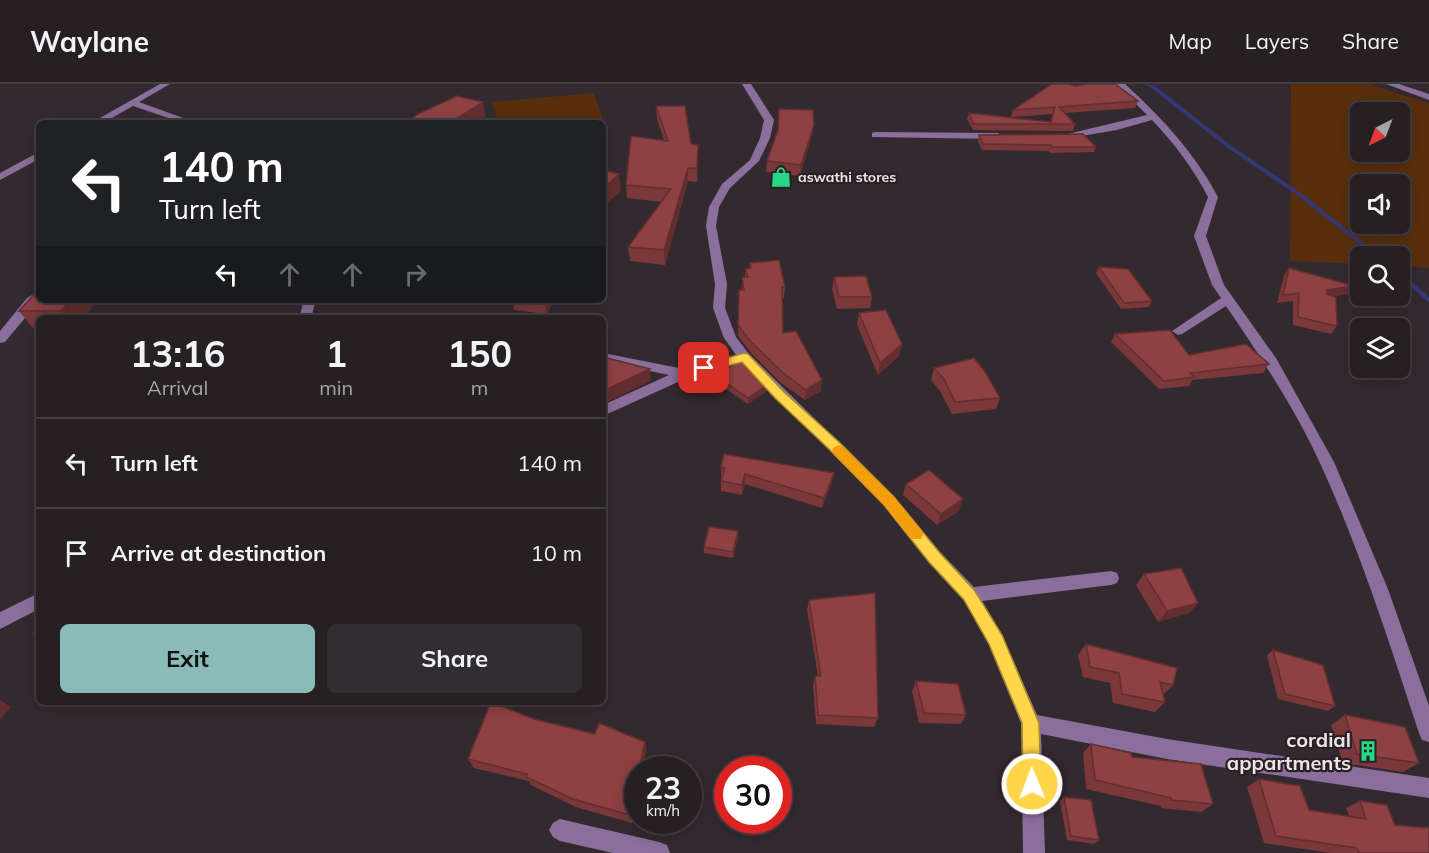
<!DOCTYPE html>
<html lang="en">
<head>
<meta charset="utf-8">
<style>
  :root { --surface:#262023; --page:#322d30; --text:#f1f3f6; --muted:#a4a3a6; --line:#423e41; --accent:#8bbbb9 }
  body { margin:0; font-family:Mulish,sans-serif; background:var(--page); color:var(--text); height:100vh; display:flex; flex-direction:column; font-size:22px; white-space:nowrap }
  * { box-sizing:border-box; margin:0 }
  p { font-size:20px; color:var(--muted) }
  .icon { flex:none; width:33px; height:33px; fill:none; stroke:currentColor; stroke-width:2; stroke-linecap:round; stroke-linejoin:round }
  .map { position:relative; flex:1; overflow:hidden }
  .sheet { position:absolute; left:36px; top:231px; width:570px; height:390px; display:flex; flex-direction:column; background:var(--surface); border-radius:9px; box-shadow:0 3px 15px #0003,0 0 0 2px var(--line) }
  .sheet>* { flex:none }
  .banner { position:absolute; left:36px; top:36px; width:570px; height:183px; border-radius:9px; box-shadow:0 3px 15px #0003,0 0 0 2px var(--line); background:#202124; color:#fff; overflow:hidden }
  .needle { width:39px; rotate:222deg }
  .fabs { position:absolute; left:1350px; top:18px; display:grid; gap:12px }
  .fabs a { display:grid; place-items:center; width:60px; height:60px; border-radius:9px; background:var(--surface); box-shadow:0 3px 15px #0003,0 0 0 2px var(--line); font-size:30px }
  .speed { position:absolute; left:624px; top:672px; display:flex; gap:12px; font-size:30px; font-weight:700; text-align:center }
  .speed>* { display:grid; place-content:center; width:78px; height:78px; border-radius:50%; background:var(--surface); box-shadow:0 3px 15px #0003,0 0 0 2px var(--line); line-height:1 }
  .speed small { font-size:15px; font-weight:400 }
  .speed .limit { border:9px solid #d22; background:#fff; color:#111 }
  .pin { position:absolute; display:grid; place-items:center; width:51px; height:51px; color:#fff; margin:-26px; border-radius:12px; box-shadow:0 3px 9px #0006 }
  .me { position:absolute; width:66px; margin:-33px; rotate:359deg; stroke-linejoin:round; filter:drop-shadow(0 0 4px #0008) }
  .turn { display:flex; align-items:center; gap:21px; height:126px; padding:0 24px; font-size:27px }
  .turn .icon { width:78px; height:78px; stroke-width:2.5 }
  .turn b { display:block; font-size:42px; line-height:51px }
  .lanes { display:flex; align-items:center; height:57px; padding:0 24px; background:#0003; justify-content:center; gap:30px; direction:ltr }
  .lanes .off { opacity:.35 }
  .eta { display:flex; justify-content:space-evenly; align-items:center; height:102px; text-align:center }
  .eta b { font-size:36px; font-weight:700; line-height:42px }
  .button { display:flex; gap:12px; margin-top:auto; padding:12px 24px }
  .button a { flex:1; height:69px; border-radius:9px; background:var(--accent); color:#111; font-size:24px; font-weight:700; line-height:69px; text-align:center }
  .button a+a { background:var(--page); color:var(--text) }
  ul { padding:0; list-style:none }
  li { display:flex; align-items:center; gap:18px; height:90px; padding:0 24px; border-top:2px solid var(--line) }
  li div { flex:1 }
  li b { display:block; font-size:22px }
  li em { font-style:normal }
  header { display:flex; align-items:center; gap:36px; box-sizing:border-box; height:84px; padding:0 30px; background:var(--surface); border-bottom:2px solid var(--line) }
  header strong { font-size:28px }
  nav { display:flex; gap:33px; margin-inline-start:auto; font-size:21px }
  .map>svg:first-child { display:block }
</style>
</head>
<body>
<header>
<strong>Waylane</strong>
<nav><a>Map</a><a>Layers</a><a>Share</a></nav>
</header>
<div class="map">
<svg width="1429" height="769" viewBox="0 0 1429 769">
  <rect width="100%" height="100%" fill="#332a2f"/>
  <path fill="#592e0c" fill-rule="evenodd" d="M 1291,0 L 1368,0 L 1429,19 L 1429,184 L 1400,182 L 1400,172 L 1360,172 L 1360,180 L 1290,177 ZM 1360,28 L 1400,28 L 1400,68 L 1360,68 ZM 1360,100 L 1400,100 L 1400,140 L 1360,140 Z
    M 594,9 L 606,44 L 603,44 L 603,39 L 498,39 L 492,18 Z"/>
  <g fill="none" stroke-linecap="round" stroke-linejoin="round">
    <path fill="#343776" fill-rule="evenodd" d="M 1143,0 L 1154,1 L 1229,60 L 1301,109 L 1379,171 L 1380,172 L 1374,172 L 1297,111 L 1225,62 L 1150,3 Z
      M 1400,188 L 1402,189 L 1429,213 L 1429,218 L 1427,217 L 1400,193 Z"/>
    <path fill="#8a6e9b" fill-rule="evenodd" d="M 160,0 L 170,0 L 139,18 L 197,39 L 183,39 L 133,22 L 103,39 L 91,39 Z
      M 742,0 L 751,0 L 774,36 L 770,54 L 759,77 L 730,104 L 719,123 L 716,142 L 727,200 L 725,224 L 736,253 L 749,270 L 894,413 L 940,468 L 974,503 L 1111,487 L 1117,489 L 1119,494 L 1117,499 L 1111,501 L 982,517 L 1002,551 L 1037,631 L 1167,655 L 1429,694 L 1429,714 L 1167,675 L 1041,650 L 1045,769 L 1023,769 L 1021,639 L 989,561 L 964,516 L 928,478 L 884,421 L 741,278 L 689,293 L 603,332 L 603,321 L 669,291 L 603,277 L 603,269 L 684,285 L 736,271 L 724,254 L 713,224 L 715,200 L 706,142 L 709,123 L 722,100 L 750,76 L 760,54 L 764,36 Z
      M 1116,0 L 1125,0 C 1162,34 1194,68 1218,113 L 1206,152 L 1224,201 L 1276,274 L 1334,378 L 1388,505 L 1429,622 L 1429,658 L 1422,656 L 1419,649 C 1389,558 1360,466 1320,379 C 1294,323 1260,272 1226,222 L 1182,250 L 1178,251 L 1172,247 L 1221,214 L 1212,201 L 1194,152 L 1208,113 C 1193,84 1174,59 1152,36 L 1117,46 L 1064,55 L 1059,52 L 1147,31 Z
      M 1386,0 L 1399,0 L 1429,10 L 1429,16 Z
      M 875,48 L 998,49 L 1003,52 L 998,55 L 872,53 L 872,49 Z
      M 39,68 L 39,75 L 0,96 L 0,89 Z
      M 39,207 L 40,216 L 5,258 L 0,259 L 0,247 L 27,214 Z
      M 304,216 L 316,216 L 311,234 L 299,234 Z
      M 39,509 L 39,525 L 0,545 L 0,528 Z
      M 560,735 L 659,758 L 667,761 L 670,769 L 613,769 L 560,757 L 553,753 L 549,746 L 553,739 Z"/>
  </g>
  <path fill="#7a383a" d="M 1138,17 L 1135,24 L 1065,29 L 1075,40 L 1073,47 L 973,46 L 967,35 L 969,29 L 1051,38 L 1053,30 L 1011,33 L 1013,26 Z
    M 656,22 L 691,60 L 698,74 L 697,98 L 688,97 L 665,181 L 630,177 L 628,163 L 662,118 L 627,114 L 626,101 L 664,56 L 657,35 Z
    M 812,51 L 800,92 L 766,88 L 767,77 Z
    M 979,51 L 1096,63 L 1094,68 L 1050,69 L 1049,67 L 982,66 L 978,57 Z
    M 750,179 L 785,203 L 784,214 L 782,214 L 783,249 L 821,307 L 805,316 L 781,299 L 751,269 L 738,252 L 739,206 L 742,206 L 742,193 L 745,193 L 745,185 L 749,184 Z
    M 1099,183 L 1152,217 L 1149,223 L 1121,225 L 1096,189 Z
    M 1289,184 L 1349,210 L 1334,212 L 1337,242 L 1331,250 L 1293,241 L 1293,217 L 1277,219 L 1284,192 Z
    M 834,193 L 872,213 L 870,224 L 837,225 L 832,205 Z
    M 39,216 L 98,216 L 83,234 L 39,234 L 39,244 L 33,244 L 19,227 Z
    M 512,216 L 554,216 L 547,230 L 514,226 Z
    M 859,229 L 902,260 L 899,272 L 878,291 L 857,241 Z
    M 1115,250 L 1189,271 L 1269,280 L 1263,289 L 1192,296 L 1189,302 L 1159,305 L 1111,258 Z
    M 934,284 L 1000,314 L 996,325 L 952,330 L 940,307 L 931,296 Z
    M 716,292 L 767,301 L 767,307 L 748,320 L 716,298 Z
    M 603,345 L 606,374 L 603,374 Z
    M 721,383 L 834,389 L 832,398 L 822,424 L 745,400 L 742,411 L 721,407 L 721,397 L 722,393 L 721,392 Z
    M 906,400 L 959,427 L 937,441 L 903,411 Z
    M 738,447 L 738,453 L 733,474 L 704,469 L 704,463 Z
    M 1144,490 L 1198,519 L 1189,529 L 1158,538 L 1136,501 Z
    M 809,516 L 878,634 L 874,643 L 816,640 L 813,602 L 815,592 L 818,592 L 807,526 Z
    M 1086,560 L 1173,601 L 1163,611 L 1165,618 L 1155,628 L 1113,619 L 1110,599 L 1083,593 L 1078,571 Z
    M 1273,566 L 1335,622 L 1328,627 L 1278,615 L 1267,571 Z
    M 916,597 L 966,631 L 961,640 L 919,639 L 912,607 Z
    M 1345,631 L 1419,679 L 1403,688 L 1343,679 L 1331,641 Z
    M 534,635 L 595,650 L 645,658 L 646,667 L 643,686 L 638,686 L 632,739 L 576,723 L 531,701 L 529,697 L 474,684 L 468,675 Z
    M 1091,660 L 1132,673 L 1213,720 L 1201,728 L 1161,724 L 1161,722 L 1086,705 L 1083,669 Z
    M 1259,695 L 1309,726 L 1349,732 L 1346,724 L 1360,717 L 1395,741 L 1429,769 L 1331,769 L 1264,759 L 1247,703 Z
    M 1064,713 L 1099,756 L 1094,760 L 1067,756 L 1060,717 Z"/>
  <path fill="#632e2f" d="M 483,18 L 486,33 L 478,39 L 450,39 Z
    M 814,41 L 812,51 L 800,92 L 801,81 Z
    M 688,84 L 688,97 L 665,181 L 664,166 Z
    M 619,90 L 621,107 L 603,123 L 603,105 Z
    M 1355,202 L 1349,210 L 1322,214 L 1327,206 Z
    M 71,216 L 98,216 L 83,234 L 67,234 L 61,227 Z
    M 546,216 L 554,216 L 547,230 L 545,218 Z
    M 902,260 L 899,272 L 878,291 L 880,279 Z
    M 650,285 L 651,297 L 603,320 L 603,307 Z
    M 822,296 L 821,307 L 805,316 L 806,306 Z
    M 767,301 L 767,307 L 748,320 L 748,314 Z
    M 834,389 L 832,398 L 822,424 L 824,414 Z
    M 745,390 L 745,400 L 742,411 L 742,401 Z
    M 963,415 L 959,427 L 937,441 L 941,430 Z
    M 738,447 L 738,453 L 733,474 L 733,468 Z
    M 1198,519 L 1189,529 L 1158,538 L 1167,527 Z
    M 0,616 L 11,623 L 0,636 Z
    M 645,658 L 646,667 L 643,686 L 639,686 Z
    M 638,693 L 638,710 L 632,739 L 630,731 Z"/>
  <path fill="#8e4143" stroke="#632e2f" stroke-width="1.5" d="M 1052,0 L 1069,0 L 1075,2 L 1088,0 L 1115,0 L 1138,17 L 1059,23 L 1075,40 L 974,40 L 969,29 L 1051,38 L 1055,23 L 1013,26 Z
    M 457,12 L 483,18 L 450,39 L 405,39 L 418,30 Z
    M 656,22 L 685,22 L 691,60 L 698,61 L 697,84 L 688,84 L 664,166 L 628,163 L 671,105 L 626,101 L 631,52 L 668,57 Z
    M 779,25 L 813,26 L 814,41 L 801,81 L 767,77 L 778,46 Z
    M 1083,50 L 1096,63 L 1052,63 L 1051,61 L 983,60 L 979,51 Z
    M 603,86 L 619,90 L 603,105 Z
    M 779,176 L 785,203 L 782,203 L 783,249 L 796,247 L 822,296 L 806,306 L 782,288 L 751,258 L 738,241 L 739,206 L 744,206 L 742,193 L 748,193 L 745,185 L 751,184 L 750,179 Z
    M 1099,183 L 1128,185 L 1152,217 L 1124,219 Z
    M 1289,184 L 1355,202 L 1327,206 L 1327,210 L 1336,213 L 1337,242 L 1298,233 L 1299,209 L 1283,211 Z
    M 866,192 L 872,213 L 839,213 L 834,193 Z
    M 39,205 L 39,216 L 71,216 L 61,227 L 19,227 Z
    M 525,216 L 546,216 L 545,218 Z
    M 886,226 L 902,260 L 880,279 L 859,229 Z
    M 1170,246 L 1189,271 L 1246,260 L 1269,280 L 1190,289 L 1195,293 L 1164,297 L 1115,250 Z
    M 603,273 L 650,285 L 603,307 Z
    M 974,274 L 985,288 L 1000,314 L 955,318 L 944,295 L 934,284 Z
    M 741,275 L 767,301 L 748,314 L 716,292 Z
    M 724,370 L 834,389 L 824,414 L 745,390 L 742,401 L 721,397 L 725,384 L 721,383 Z
    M 929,386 L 963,415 L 941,430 L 906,400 Z
    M 709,443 L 738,447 L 733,468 L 704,463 Z
    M 1181,484 L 1198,519 L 1167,527 L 1144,490 Z
    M 875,509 L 878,634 L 818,631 L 815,592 L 821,592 L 809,516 Z
    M 39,546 L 39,558 L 33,550 Z
    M 1086,560 L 1177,584 L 1173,601 L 1160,598 L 1165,618 L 1122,610 L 1119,589 L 1090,583 Z
    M 1273,566 L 1323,581 L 1335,622 L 1285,610 Z
    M 916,597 L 958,600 L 966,631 L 924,629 Z
    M 491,618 L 534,635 L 595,650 L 599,639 L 645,658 L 639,686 L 638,686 L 638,693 L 630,731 L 573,715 L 526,693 L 527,690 L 468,675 Z
    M 1345,631 L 1405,643 L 1419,679 L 1357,670 Z
    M 1091,660 L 1131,669 L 1132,673 L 1201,680 L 1213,720 L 1172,716 L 1171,714 L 1095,696 Z
    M 1259,695 L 1300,702 L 1309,726 L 1366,735 L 1360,717 L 1387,721 L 1395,741 L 1429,744 L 1429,769 L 1359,769 L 1357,764 L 1276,752 Z
    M 1064,713 L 1091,716 L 1099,756 L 1071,752 Z"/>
  <path fill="#ffd54a" stroke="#a68a30" stroke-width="1.5" d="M 744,269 L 748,270 L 784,308 L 839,358 L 894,413 L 940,469 L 975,507 L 1002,551 L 1039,639 L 1041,700 L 1039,706 L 1032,709 L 1026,706 L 1023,700 L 1022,639 L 989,560 L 964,516 L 929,478 L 884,421 L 829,365 L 775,314 L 742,278 L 704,288 L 698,284 L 700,282 Z"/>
  <path fill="#f59e0b" d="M 839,361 L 843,363 L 894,413 L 921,446 L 923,451 L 921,455 L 911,455 L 884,421 L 834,370 L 832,366 L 834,363 Z"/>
  <defs>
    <g id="shop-bare" transform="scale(1.62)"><path d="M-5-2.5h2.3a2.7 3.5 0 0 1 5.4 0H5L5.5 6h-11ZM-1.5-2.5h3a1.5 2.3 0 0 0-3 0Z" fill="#26d886" stroke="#292125" stroke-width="2.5" paint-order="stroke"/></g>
    <g id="building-bare" transform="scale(1.62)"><path d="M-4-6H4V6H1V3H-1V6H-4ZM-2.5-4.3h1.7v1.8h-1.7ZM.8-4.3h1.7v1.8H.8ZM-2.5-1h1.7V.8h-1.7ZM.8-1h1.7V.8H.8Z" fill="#26d886" stroke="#292125" stroke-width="2.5" paint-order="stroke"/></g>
  </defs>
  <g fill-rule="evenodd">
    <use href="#shop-bare" x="781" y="93"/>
    <use href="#building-bare" x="1368" y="667"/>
  </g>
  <g text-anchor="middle" stroke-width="4.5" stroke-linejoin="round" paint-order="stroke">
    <g font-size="14" font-weight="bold" fill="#ebe5e8" stroke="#292125" text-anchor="start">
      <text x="798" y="98">aswathi stores</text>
    </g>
    <g font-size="20" font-weight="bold" fill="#ebe5e8" stroke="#292125" text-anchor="end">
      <text x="1351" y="663">cordial<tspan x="1351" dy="23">appartments</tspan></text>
    </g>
  </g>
</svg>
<div class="fabs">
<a><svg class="needle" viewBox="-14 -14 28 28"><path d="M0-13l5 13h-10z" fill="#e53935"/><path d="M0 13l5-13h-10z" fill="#a4a3a6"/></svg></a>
<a><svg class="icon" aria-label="sound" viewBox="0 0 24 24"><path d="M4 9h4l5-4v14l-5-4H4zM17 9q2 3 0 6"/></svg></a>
<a><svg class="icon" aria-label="search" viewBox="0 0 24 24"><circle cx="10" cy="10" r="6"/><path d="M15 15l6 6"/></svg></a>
<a><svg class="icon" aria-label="layers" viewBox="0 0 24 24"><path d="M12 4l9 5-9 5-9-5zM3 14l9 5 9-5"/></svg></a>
</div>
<div class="speed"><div>23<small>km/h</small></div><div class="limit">30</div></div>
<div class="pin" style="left:704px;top:284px;background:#d93025"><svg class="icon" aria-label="arrive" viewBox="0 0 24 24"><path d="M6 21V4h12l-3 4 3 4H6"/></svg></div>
<svg class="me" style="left:1032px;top:700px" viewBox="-20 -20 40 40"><circle r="17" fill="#ffd54a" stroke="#fff" stroke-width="3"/><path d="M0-11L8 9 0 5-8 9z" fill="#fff"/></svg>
<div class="banner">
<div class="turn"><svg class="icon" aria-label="left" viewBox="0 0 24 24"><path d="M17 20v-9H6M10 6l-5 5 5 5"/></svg><div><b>140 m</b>Turn left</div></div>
<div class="lanes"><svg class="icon" aria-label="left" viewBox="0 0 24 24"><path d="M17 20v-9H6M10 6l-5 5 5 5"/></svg><svg class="icon off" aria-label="ahead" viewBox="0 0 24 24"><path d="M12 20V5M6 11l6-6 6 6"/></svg><svg class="icon off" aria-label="ahead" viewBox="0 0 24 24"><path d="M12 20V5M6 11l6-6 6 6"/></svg><svg class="icon off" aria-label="right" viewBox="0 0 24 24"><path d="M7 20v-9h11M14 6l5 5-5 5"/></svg></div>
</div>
<section class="sheet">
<div class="eta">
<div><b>13:16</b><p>Arrival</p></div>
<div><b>1</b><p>min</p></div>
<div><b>150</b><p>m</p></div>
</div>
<ul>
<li><svg class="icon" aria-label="left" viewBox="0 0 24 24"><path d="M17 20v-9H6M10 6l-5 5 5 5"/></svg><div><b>Turn left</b></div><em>140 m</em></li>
<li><svg class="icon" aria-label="arrive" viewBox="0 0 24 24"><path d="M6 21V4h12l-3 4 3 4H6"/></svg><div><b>Arrive at destination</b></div><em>10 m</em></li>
</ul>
<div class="button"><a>Exit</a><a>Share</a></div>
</section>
</div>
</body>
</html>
